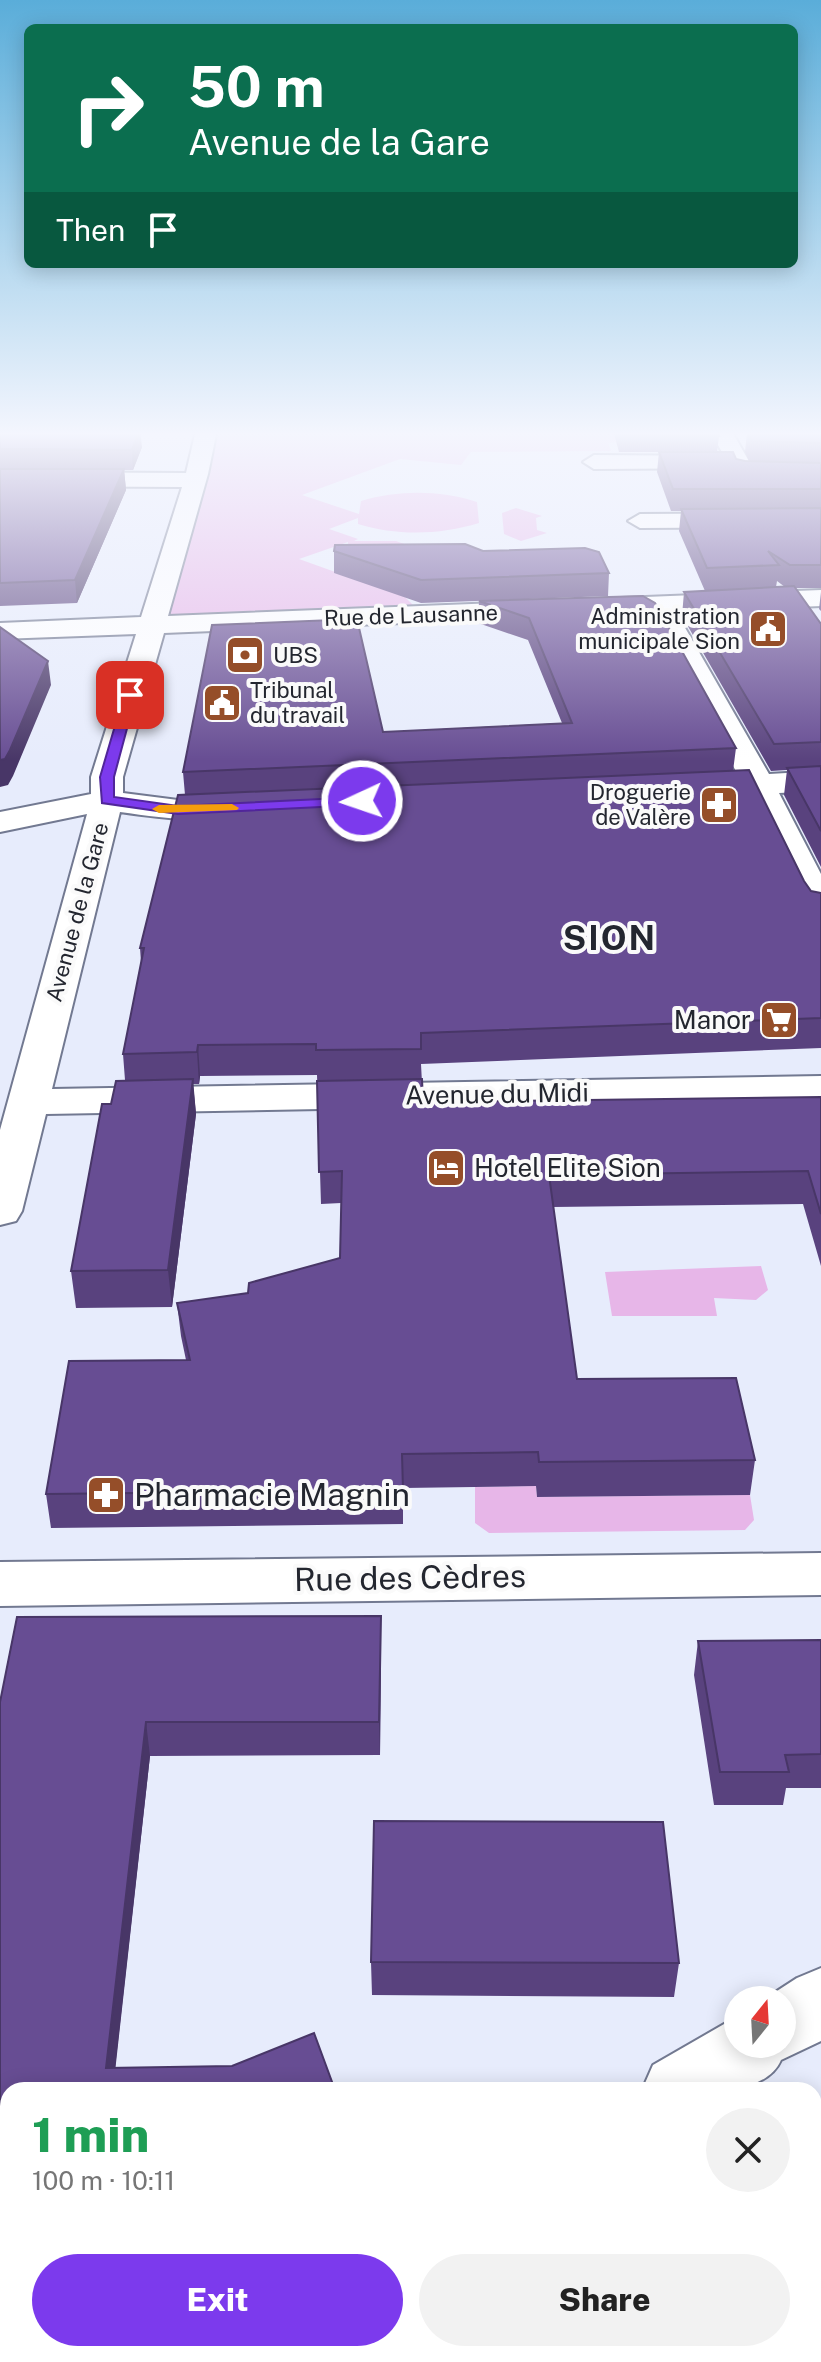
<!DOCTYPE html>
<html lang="en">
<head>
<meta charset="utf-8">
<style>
  :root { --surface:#fff; --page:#f2f2f2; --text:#222; --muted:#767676; --accent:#7c3aed }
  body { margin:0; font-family:"Public Sans",sans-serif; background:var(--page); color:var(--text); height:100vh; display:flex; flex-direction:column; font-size:30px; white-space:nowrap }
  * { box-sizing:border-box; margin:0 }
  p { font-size:26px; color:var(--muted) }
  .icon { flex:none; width:44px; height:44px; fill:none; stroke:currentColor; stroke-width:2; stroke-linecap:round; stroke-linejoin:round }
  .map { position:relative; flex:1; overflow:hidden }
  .drawer { position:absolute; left:0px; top:2082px; width:822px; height:280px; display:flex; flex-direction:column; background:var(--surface); border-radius:24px 24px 0 0; box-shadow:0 4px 20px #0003 }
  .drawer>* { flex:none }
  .guide { position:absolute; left:24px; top:24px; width:774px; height:244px; border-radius:12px; box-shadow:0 4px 20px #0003; background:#0b6e4f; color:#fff; overflow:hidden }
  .needle { width:52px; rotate:18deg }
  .controls { position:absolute; left:724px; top:1986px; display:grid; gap:16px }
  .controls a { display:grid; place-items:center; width:72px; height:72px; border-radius:50%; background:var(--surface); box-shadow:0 4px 20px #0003; font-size:40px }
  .pin { position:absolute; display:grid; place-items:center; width:68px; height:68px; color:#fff; margin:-34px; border-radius:16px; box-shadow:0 4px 12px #0006 }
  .me { position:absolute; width:88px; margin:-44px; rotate:267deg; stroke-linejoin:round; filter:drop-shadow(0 0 6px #0008) }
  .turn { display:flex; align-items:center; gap:28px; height:168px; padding:0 32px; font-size:36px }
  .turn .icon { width:104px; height:104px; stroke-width:2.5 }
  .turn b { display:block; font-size:56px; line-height:68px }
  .then { display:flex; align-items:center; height:76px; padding:0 32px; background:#0003; gap:16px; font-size:30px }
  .round { display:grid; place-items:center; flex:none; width:84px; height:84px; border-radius:42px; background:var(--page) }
  .head { display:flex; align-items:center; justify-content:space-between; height:136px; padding:0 32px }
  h1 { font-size:48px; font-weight:800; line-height:60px; color:#1e9e55 }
  .cta { display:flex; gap:16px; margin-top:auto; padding:16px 32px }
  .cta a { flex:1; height:92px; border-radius:48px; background:var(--accent); color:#fff; font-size:32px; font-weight:800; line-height:92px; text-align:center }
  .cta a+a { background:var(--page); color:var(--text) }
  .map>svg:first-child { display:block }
</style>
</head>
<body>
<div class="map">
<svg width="821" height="2362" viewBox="0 0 821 2362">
  <rect width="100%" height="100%" fill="#e7ecfc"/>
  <path fill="#e7b6e8" d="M 208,430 L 636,430 L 617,442 L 608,443 L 611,451 L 471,452 L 461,465 L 400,459 L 302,495 L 359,514 L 361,501 C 399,490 439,490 477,502 L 479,523 C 440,535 397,536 358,524 L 358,518 L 329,529 L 358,539 L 354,541 L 396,541 L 432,554 L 348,554 L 348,542 L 299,559 L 405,597 L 423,615 L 150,624 Z
    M 516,508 L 542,516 L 536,518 L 537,530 L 547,533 L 521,541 L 504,534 L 502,513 Z
    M 761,1266 L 768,1290 L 756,1300 L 714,1298 L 717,1316 L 612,1316 L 605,1272 Z
    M 536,1486 L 537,1497 L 750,1495 L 754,1520 L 745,1530 L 489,1533 L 475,1523 L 475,1487 Z"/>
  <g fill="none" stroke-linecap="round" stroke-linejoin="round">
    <g stroke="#727991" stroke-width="4">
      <path id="minor" d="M 196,430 L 217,430 L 208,474 L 168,616 L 821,590 L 821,606 L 676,612 L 769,774 L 821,771 L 821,791 L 779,793 L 821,874 L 821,920 L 808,917 L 803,909 L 748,794 L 684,794 L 679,787 L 684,780 L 738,775 L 656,623 L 640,613 L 164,633 L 123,777 L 123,793 L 178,800 L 235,797 L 247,800 L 251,807 L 247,814 C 205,824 162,818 120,812 L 52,1089 L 821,1076 L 821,1100 L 46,1114 L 22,1211 L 16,1221 L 0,1225 L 0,1130 L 87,814 L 0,832 L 0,812 L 91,794 L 91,777 L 136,634 L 0,639 L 0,623 L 141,617 L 182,487 L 0,486 L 0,472 L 186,473 Z
        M 710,430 L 731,430 L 750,463 L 747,468 L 594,469 L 583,462 L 594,455 L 724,456 Z
        M 821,513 L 821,527 L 640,528 L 628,521 L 640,514 Z
        M 821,1553 L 821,1595 L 0,1606 L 0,1562 Z
        M 821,1968 L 821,2041 L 781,2060 C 763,2102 680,2090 642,2090 L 653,2065 L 738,2016 L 738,2044 L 782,2044 L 782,2000 L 763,2000 L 797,1978 Z
        M 171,2354 L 263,2354 L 260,2362 L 168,2362 Z"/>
    </g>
    <use href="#minor" fill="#fff" fill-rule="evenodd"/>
  </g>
  <path fill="#59427e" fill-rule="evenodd" d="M 0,430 L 142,447 L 133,470 L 124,470 L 126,490 L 77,603 L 0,606 Z
    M 613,430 L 716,430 L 719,436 L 717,452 L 736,459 L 749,461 L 745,452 L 747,432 L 821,430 L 821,588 L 795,588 L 821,624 L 821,867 L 784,795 L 787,770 L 771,771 L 682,616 L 684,592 L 705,591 L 679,531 L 681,511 L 671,511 L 657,472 L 659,452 L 619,452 ZM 777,581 L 785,587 L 776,587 Z
    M 334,551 L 483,551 L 609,573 L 608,596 L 421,603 L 334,573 Z
    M 821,592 L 821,611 L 819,609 Z
    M 643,596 L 736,748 L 733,771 L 804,881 L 811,891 L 821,893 L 821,1048 L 421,1064 L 423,1102 L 821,1097 L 821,1266 L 803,1204 L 553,1207 L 577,1379 L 755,1460 L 750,1495 L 537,1497 L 536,1486 L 403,1488 L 403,1524 L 51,1528 L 46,1494 L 186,1360 L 181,1336 L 177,1303 L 248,1293 L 340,1258 L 341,1203 L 321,1204 L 317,1075 L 200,1076 L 199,1084 L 193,1084 L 196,1114 L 172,1307 L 76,1308 L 71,1271 L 125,1080 L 123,1054 L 141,962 L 140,948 L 185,795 L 183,772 L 383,732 L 562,723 L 528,640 L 478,623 L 479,601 Z
    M 381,1616 L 380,1755 L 150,1756 L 115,2068 L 335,2090 L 8,2090 L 8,2307 L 0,2307 L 0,1702 Z
    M 821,1640 L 821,1788 L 786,1788 L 783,1805 L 714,1805 L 694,1675 L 698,1641 Z
    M 371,1962 L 679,1963 L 674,1997 L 372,1995 Z
    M 596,2354 L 742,2354 L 730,2362 L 600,2362 Z"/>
  <path fill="#483667" d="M 139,430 L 140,430 L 142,447 L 133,470 L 132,450 Z
    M 124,469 L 126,490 L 77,603 L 75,580 Z
    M 48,661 L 51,685 L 13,776 L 8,785 L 0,787 L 0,760 Z
    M 198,1045 L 200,1076 L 199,1084 L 197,1052 Z
    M 193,1079 L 196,1114 L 172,1307 L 168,1270 Z
    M 381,1616 L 381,1650 L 380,1755 L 379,1722 Z
    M 146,1722 L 150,1756 L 113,2090 L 106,2068 Z
    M 713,2354 L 742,2354 L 730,2362 L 701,2362 Z"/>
  <path fill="#674d93" stroke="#483667" stroke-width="2" d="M 0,430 L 139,430 L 132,450 L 0,449 Z
    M 619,430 L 716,430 L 719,436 L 620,435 Z
    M 821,430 L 821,443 L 752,441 L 747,432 Z
    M 659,452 L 733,452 L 736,459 L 745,461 L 821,463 L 821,489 L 673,489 Z
    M 0,469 L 124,469 L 75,580 L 0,583 Z
    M 821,508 L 821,565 L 790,565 L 768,551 L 779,565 L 707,568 L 681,509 Z
    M 465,544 L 483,551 L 585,548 L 599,552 L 609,573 L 421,580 L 334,551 L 335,545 Z
    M 794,586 L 821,624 L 821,742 L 774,744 L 684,592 Z
    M 643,596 L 655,603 L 736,748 L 183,772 L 212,625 L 357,619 L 383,732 L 572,723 L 529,618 L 479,601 Z
    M 0,627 L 48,661 L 10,750 L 5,759 L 0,760 Z
    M 821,766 L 821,831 L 787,768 Z
    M 749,770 L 804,881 L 811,891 L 821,893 L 821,1018 L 421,1033 L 421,1049 L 316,1050 L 316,1044 L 198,1045 L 197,1052 L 123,1054 L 144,948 L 140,948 L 178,795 Z
    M 193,1079 L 168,1270 L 71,1271 L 102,1104 L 111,1104 L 116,1081 Z
    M 422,1079 L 423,1102 L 821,1097 L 821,1214 L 808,1171 L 549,1175 L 577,1379 L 736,1378 L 755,1460 L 539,1462 L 538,1452 L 402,1454 L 403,1490 L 46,1494 L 69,1361 L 190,1360 L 177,1303 L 248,1293 L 249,1283 L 340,1258 L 342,1171 L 319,1172 L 317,1081 Z
    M 381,1616 L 379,1722 L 146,1722 L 106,2068 L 232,2066 L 314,2033 L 335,2090 L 8,2090 L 8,2276 L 0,2276 L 0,1702 L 17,1617 Z
    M 821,1640 L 821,1754 L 785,1755 L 789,1772 L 720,1772 L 698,1641 Z
    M 374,1821 L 663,1822 L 679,1963 L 371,1962 Z
    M 612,2354 L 713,2354 L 701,2362 L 617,2362 Z"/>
  <linearGradient id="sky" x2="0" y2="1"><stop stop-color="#5aadd9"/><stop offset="0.57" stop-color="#f4f6fe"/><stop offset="1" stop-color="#f4f6fe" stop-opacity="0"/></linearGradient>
  <rect width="821" height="761" fill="url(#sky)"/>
  <path fill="#7c3aed" stroke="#51269a" stroke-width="2" d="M 130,692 L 136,695 L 114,777 L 114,797 L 178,806 L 362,797 L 369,801 L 362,805 L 178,814 L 102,803 L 100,777 L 124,695 Z"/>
  <path fill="#f59e0b" d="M 232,804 L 239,808 L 237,810 L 159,813 L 152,809 L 159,805 Z"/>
  <defs>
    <g id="civic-square" transform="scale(2)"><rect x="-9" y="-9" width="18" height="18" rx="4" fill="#954e29" stroke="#fafafa"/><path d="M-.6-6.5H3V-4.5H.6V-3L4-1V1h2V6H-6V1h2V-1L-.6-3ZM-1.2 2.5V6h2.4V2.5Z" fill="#fff"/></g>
    <g id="bank-square" transform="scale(2)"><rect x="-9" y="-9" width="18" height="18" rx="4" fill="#954e29" stroke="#fafafa"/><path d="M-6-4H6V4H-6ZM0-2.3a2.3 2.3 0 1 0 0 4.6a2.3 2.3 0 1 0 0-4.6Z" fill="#fff"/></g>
    <g id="pharmacy-square" transform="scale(2)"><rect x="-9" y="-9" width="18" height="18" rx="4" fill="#954e29" stroke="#fafafa"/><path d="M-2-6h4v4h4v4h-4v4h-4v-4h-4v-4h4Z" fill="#fff"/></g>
    <g id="supermarket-square" transform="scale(2)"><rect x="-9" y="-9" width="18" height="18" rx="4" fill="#954e29" stroke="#fafafa"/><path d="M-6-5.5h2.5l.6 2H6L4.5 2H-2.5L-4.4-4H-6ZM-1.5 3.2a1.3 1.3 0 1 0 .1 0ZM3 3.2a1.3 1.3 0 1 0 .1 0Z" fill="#fff"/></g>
    <g id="hotel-square" transform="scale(2)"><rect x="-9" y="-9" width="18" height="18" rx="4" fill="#954e29" stroke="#fafafa"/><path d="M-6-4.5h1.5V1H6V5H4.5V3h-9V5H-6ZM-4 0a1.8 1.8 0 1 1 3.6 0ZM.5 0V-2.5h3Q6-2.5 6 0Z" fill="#fff"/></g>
  </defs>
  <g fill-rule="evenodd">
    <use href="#civic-square" x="768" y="629"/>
    <use href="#bank-square" x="245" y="655"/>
    <use href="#civic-square" x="222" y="703"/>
    <use href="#pharmacy-square" x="719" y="805"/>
    <use href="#supermarket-square" x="779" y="1020"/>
    <use href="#hotel-square" x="446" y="1168"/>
    <use href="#pharmacy-square" x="106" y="1495"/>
  </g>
  <g text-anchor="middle" stroke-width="8" stroke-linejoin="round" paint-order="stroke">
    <g font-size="22" fill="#23262f" stroke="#fafafa">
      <text transform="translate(411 615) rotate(-2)" y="8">Rue de Lausanne</text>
      <text transform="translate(77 912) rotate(-75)" y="8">Avenue de la Gare</text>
    </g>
    <g font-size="22" fill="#23262f" stroke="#fafafa" text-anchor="end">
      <text x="740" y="624">Administration<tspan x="740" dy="25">municipale Sion</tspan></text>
      <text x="273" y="663" text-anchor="start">UBS</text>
      <text x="250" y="698" text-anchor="start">Tribunal<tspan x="250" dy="25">du travail</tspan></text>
      <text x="691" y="800">Droguerie<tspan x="691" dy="25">de Valère</tspan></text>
    </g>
    <g font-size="26" fill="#23262f" stroke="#fafafa" text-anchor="end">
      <text x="751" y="1029">Manor</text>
      <text x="474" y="1177" text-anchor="start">Hotel Elite Sion</text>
    </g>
    <g font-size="26" fill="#23262f" stroke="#fafafa">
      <text transform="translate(497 1094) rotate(-1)" y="9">Avenue du Midi</text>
    </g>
    <g font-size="32" fill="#23262f" stroke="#fafafa" text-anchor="start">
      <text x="134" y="1506">Pharmacie Magnin</text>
    </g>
    <g font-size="32" fill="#23262f" stroke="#fafafa">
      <text transform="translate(410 1578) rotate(-1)" y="11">Rue des Cèdres</text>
    </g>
    <g font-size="34" font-weight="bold" letter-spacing="2" fill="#23262f" stroke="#fafafa">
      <text x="610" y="950">SION</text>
    </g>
  </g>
</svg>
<div class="controls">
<a><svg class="needle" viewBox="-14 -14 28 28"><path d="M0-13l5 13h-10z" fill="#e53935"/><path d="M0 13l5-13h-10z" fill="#767676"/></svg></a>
</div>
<div class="pin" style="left:130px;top:695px;background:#d93025"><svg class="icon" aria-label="arrive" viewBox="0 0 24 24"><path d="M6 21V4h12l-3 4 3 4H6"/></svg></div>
<svg class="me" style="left:362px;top:801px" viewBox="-20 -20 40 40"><circle r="17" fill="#7c3aed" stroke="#fff" stroke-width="3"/><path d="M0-11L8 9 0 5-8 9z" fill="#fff"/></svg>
<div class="guide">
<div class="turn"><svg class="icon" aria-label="right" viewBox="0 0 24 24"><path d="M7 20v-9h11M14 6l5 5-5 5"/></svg><div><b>50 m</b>Avenue de la Gare</div></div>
<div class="then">Then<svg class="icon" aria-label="arrive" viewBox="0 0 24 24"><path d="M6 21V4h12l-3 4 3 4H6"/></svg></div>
</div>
<section class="drawer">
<div class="head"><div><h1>1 min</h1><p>100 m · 10:11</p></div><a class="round"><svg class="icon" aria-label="close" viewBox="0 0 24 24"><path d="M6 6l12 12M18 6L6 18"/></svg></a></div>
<div class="cta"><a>Exit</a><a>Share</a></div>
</section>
</div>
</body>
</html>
